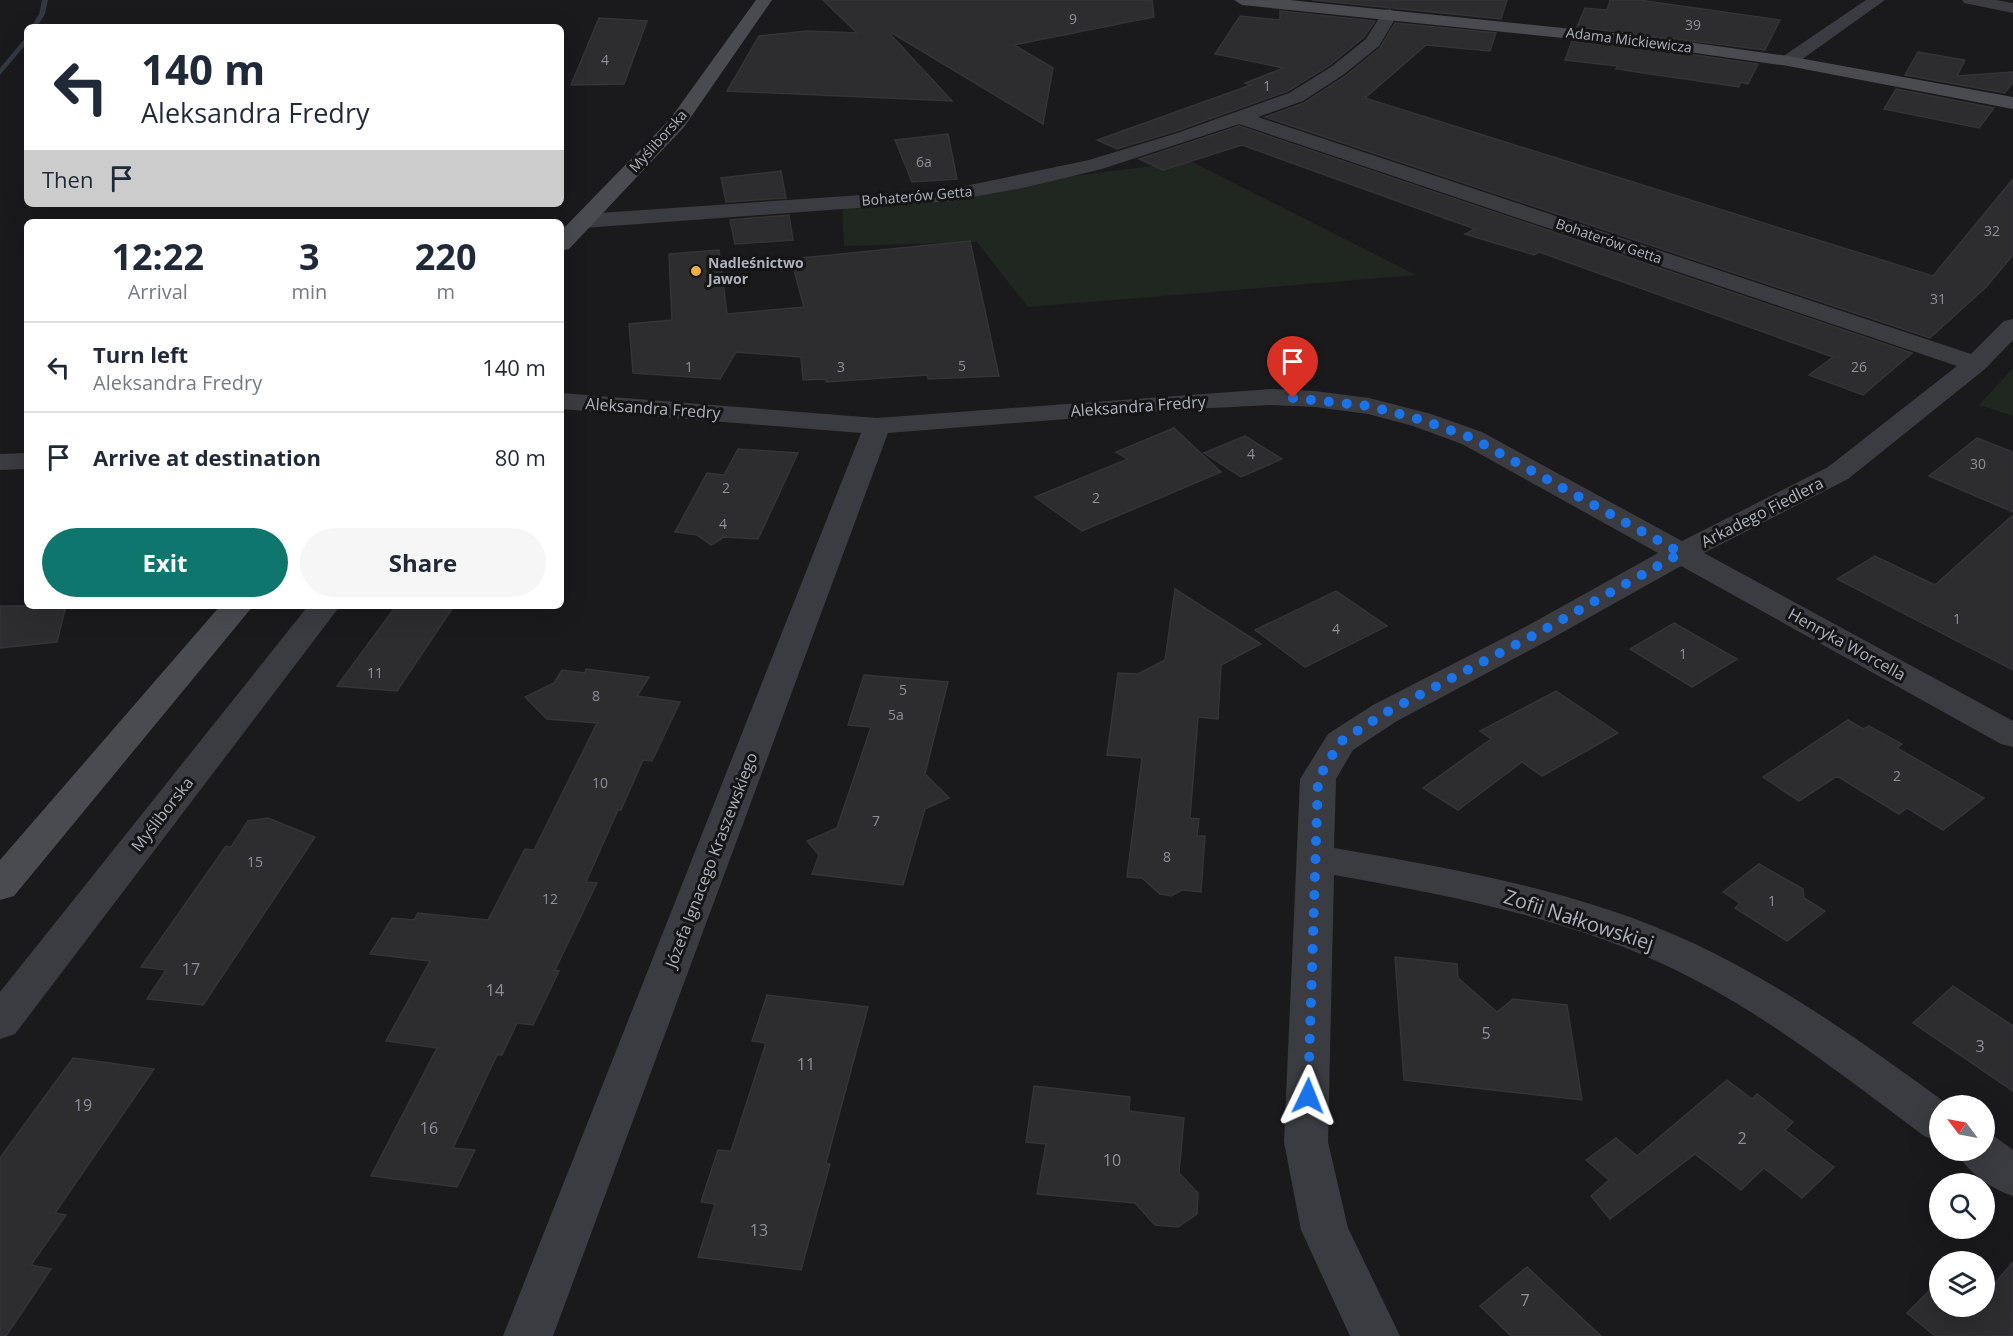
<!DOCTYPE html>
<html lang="en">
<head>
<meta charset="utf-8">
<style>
  :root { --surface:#fff; --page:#f6f6f7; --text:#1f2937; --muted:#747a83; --line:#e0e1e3; --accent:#0f766e }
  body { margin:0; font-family:"Open Sans",sans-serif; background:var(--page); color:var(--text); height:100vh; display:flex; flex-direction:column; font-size:22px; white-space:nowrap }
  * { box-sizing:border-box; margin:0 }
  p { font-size:20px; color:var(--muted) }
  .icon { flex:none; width:33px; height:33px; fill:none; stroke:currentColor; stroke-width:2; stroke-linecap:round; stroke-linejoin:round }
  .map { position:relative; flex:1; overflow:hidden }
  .sheet { position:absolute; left:24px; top:219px; width:540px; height:390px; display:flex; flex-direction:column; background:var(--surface); border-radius:9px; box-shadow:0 6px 24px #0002 }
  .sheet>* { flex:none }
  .guide { position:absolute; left:24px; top:24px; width:540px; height:183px; border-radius:9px; box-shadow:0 6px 24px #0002; background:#fff; color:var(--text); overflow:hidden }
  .needle { width:39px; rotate:302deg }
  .controls { position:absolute; left:1929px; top:1095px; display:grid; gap:12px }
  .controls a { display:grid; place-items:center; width:66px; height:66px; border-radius:50%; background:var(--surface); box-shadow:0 6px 24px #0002; font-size:30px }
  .pin { position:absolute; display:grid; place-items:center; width:51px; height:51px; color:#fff; margin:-62px -26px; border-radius:50% 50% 50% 0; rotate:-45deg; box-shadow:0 0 6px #0007 }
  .pin .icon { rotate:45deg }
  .me { position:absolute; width:66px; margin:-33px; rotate:2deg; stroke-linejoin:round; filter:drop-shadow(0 0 4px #0008) }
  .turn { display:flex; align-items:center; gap:21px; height:126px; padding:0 18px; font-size:27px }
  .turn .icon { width:78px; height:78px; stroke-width:2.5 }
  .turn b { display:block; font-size:42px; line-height:51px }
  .then { display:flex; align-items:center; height:57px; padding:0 18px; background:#0003; gap:12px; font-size:22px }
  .eta { display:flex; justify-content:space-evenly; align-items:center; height:102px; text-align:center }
  .eta b { font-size:36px; font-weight:700; line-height:42px }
  .action { display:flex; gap:12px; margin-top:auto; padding:12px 18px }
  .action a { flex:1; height:69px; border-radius:36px; background:var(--accent); color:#fff; font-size:24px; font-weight:700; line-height:69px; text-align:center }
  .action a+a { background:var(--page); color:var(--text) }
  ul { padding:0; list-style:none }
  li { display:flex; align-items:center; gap:18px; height:90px; padding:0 18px; border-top:2px solid var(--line) }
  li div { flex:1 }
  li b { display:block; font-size:22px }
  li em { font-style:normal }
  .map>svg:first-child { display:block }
</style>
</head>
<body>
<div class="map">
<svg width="2013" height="1336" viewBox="0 0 2013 1336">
  <rect width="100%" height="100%" fill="#1a1a1c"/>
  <path fill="#202721" d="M 1190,161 L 1416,275 L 1028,307 L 977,242 L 844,246 L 842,203 L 911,197 Z
    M 2013,368 L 2013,416 L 1979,405 Z"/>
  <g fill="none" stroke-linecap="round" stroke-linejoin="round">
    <path fill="#303a40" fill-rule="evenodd" d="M 42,0 L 48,0 L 45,14 L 37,27 L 31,27 L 39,14 Z
      M 27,36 L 27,43 L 0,75 L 0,68 Z"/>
  </g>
  <path fill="#2d2d30" stroke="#343438" stroke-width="1.5" d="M 823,0 L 1152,0 L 1154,17 L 1014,45 L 1053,68 L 1043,124 L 892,33 L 891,35 L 952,101 L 727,91 L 759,36 L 807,31 L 857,33 Z
    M 1312,0 L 1507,0 L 1501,19 Z
    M 1610,0 L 1639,0 L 1780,20 L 1765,50 L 1577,27 L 1585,8 L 1607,10 Z
    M 1280,11 L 1375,21 L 1364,37 L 1330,65 L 1288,91 L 1176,131 L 1117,149 L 1097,140 L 1251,85 L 1245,83 L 1284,68 L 1215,54 L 1240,16 L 1280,20 Z
    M 599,18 L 647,21 L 624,84 L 571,85 Z
    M 1395,23 L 1496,33 L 1490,51 L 1426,45 L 1365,98 L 1933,276 L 2013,179 L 2013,255 L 1986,287 L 1930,338 L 1265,117 L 1304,103 L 1344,77 L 1380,48 Z
    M 1572,41 L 1660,50 L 1758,64 L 1748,84 L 1740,82 L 1739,87 L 1616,69 L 1618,66 L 1565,60 Z
    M 1918,52 L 1965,60 L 1957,76 L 2013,72 L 2013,82 L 2005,93 L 1905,75 Z
    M 1896,89 L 1994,108 L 1979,128 L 1884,109 Z
    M 1239,126 L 1912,353 L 1863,395 L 1809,375 L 1833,357 L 1539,252 L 1534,255 L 1465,234 L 1475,229 L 1242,145 L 1163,170 L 1139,159 Z
    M 948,134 L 957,179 L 912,182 L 895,140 Z
    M 781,171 L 786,198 L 726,202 L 721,178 Z
    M 789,215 L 793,240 L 735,244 L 730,220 Z
    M 970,241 L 999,376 L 928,379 L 927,375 L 826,382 L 826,379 L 803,380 L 801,357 L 736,352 L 720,379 L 633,373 L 629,324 L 672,320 L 669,254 L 719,250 L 727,314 L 804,307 L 791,259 Z
    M 1174,428 L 1221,472 L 1082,531 L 1035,497 L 1128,459 L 1116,452 Z
    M 1245,436 L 1282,459 L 1241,477 L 1204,453 Z
    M 1977,438 L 2013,452 L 2013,512 L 1929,476 Z
    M 738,449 L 798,453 L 758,539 L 724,537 L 711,545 L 697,535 L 675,532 L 707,473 L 724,475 Z
    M 2013,515 L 2013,670 L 1837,579 L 1875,556 L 1935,585 Z
    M 1175,589 L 1261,644 L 1221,665 L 1218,719 L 1198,717 L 1190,818 L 1199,819 L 1197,836 L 1205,836 L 1201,892 L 1182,890 L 1171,896 L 1160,894 L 1142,878 L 1127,877 L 1142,758 L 1107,755 L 1118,673 L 1138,674 L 1165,660 Z
    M 1336,591 L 1387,626 L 1305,667 L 1255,630 Z
    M 0,606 L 66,606 L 57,642 L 0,648 Z
    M 396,606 L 454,606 L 397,691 L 337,686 Z
    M 1674,623 L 1737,659 L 1692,687 L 1630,649 Z
    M 586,669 L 649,677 L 637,696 L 680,702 L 652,761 L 643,760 L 621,810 L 618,810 L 586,882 L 597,883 L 555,970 L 559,971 L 533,1025 L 517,1023 L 502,1055 L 497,1055 L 453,1148 L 475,1150 L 457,1187 L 371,1176 L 437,1048 L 386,1041 L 430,961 L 370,954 L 392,918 L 414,920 L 418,913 L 488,920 L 525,849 L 534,850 L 597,723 L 547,719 L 525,697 L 554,683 L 562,670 L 585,673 Z
    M 864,675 L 948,682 L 925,774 L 949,798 L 925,809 L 903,885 L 812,874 L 819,855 L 807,841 L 837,828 L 871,727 L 848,725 Z
    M 1556,691 L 1618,733 L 1542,776 L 1522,762 L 1458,810 L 1423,788 L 1491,739 L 1480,731 Z
    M 1848,720 L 1863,729 L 1869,726 L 1902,744 L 1897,748 L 1984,798 L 1943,830 L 1907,808 L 1899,814 L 1837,776 L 1799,801 L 1763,777 Z
    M 268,818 L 315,837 L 203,1005 L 147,999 L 166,970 L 141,967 L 226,846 L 231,847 L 248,821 Z
    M 1759,864 L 1803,889 L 1804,898 L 1825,911 L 1787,941 L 1735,908 L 1740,903 L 1723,892 Z
    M 1395,957 L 1457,964 L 1458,978 L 1497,1012 L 1513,999 L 1567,1005 L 1582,1100 L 1404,1080 Z
    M 1953,986 L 2013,1026 L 2013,1091 L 1913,1023 Z
    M 767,995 L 868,1007 L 826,1163 L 830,1164 L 801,1270 L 698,1257 L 715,1204 L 701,1202 L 718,1150 L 731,1151 L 766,1043 L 752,1041 Z
    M 73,1058 L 154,1069 L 55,1213 L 66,1215 L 31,1265 L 51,1269 L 6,1336 L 0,1336 L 0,1158 Z
    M 1727,1080 L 1752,1099 L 1757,1094 L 1793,1122 L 1785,1130 L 1834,1167 L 1802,1198 L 1764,1168 L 1741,1190 L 1695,1154 L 1610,1219 L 1591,1196 L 1609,1180 L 1586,1160 L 1616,1138 L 1637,1156 Z
    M 1034,1086 L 1130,1097 L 1129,1111 L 1184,1118 L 1179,1173 L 1198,1193 L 1197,1214 L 1178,1227 L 1155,1225 L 1135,1203 L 1037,1194 L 1046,1144 L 1026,1142 Z
    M 2013,1262 L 2013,1336 L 1935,1336 L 1907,1313 L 1940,1280 L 1940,1306 L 1984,1306 L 1984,1279 L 1993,1285 Z
    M 1527,1267 L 1601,1336 L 1511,1336 L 1480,1306 Z"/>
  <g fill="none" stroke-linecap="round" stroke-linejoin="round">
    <path fill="#3b3c41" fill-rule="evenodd" d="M 1866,0 L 1885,0 L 1794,65 L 1782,65 L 1779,61 L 1782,57 Z
      M 1962,0 L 1996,0 L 2013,3 L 2013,13 L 1964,3 Z
      M 1390,9 L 1398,14 L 1379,46 L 1343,75 L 1303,101 L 1258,117 L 1971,354 L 2004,321 L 2013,319 L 2013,340 L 1985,369 L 1848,479 L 1704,553 L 2013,721 L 2013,747 L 2001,744 L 1681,566 L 1549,640 L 1397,721 L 1353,750 L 1336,779 L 1334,848 C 1456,869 1581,891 1693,943 C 1785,986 1868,1046 1950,1106 L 1940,1106 L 1940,1142 L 1924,1136 C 1841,1074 1758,1008 1663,964 C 1559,916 1446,895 1334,875 L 1328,1142 L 1348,1228 L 1400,1336 L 1350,1336 L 1301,1230 L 1284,1142 L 1300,779 L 1328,734 L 1373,705 L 1527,626 L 1658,553 L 1462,444 L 1413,426 L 1368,414 L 1315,407 L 1271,405 L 1192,409 L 888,433 L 553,1336 L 503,1336 L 861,433 L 561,409 L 561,393 L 877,418 L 1271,389 L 1315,391 L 1369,398 L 1431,414 L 1482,432 L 1682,541 L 1828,467 L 1957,366 L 1239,124 L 1102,169 L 1027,187 L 951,201 L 584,228 L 576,226 L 573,221 L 576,216 L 584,214 L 951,189 L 1089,160 L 1177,133 L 1289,93 L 1331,67 L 1366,39 L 1384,10 Z
      M 27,453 L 27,469 L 0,470 L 0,454 Z
      M 308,606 L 340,606 L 15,1034 L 0,1039 L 0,992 Z
      M 1984,1133 L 1994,1136 L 2013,1150 L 2013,1196 C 1990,1188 1966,1172 1956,1150 L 1984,1150 Z"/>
    <path fill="#494b51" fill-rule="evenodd" d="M 756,0 L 772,0 L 684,127 L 569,249 L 561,251 L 561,231 L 670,119 Z
      M 1234,0 L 1290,0 L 1660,38 L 1788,56 L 2013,97 L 2013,109 L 1788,66 L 1660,48 L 1242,5 Z
      M 220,606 L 253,606 L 14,896 L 0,900 L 0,860 Z"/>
  </g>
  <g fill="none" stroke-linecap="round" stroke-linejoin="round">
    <path stroke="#1a73e8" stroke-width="10" stroke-dasharray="0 18" d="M 1293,398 L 1369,406 L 1422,420 L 1472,438 L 1681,553 L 1538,633 L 1385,713 L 1340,742 L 1318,779 L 1308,1096"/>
  </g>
  <circle fill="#ecad43" stroke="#151517" stroke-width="2" cx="696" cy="271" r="6"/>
  <g text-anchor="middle" stroke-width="6" stroke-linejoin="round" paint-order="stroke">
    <g font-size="14" fill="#8c9098">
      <text x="1073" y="24">9</text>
      <text x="1693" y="30">39</text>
      <text x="605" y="65">4</text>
      <text x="1267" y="91">1</text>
      <text x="924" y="167">6a</text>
      <text x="1992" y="236">32</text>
      <text x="1938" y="304">31</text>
      <text x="962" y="371">5</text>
      <text x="689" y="372">1</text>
      <text x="841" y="372">3</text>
      <text x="1859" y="372">26</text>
      <text x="1251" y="459">4</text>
      <text x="1978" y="469">30</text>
      <text x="726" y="493">2</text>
      <text x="1096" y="503">2</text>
      <text x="723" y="529">4</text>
      <text x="1957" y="624">1</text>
      <text x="1336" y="634">4</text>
      <text x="1683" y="659">1</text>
      <text x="375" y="678">11</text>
      <text x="903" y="695">5</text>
      <text x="596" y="701">8</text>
      <text x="896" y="720">5a</text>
      <text x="1897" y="781">2</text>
      <text x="600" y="788">10</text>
      <text x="876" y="826">7</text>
      <text x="1167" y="862">8</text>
      <text x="255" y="867">15</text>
      <text x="550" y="904">12</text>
      <text x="1772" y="906">1</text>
    </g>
    <g font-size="14" fill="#adb2bb" stroke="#151517">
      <text transform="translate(1629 40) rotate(7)" y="5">Adama Mickiewicza</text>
      <text transform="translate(658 141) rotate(-48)" y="5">Myśliborska</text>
      <text transform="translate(917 196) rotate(-5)" y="5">Bohaterów Getta</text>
      <text transform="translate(1609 241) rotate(19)" y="5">Bohaterów Getta</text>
    </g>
    <g font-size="14" font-weight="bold" fill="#adb2bb" stroke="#151517" text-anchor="start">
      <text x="708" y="268">Nadleśnictwo<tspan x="708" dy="16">Jawor</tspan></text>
    </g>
    <g font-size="16" fill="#adb2bb" stroke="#151517">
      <text transform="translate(1138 406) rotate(-4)" y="6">Aleksandra Fredry</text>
      <text transform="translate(653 408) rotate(4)" y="6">Aleksandra Fredry</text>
      <text transform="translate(1762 512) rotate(-27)" y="6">Arkadego Fiedlera</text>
      <text transform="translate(1847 644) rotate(29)" y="6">Henryka Worcella</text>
      <text transform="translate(162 814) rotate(-52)" y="6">Myśliborska</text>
      <text transform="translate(711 860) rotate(-69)" y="6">Józefa Ignacego Kraszewskiego</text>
    </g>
    <g font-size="16" fill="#8c9098">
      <text x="191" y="975">17</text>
      <text x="495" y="996">14</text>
      <text x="1486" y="1039">5</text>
      <text x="1980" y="1052">3</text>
      <text x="806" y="1070">11</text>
      <text x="83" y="1111">19</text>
      <text x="429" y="1134">16</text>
      <text x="1742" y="1144">2</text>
      <text x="1112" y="1166">10</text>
      <text x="759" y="1236">13</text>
      <text x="1525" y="1306">7</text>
    </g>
    <g font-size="20" fill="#adb2bb" stroke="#151517">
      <text transform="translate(1579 920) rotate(18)" y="7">Zofii Nałkowskiej</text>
    </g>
  </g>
</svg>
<div class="controls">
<a><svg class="needle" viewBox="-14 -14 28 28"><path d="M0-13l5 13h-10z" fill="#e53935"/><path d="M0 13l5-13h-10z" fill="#747a83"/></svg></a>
<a><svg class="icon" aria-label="search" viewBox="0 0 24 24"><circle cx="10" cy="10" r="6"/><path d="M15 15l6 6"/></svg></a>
<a><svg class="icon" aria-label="layers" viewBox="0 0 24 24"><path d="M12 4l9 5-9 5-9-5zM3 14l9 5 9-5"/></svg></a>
</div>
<div class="pin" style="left:1293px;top:398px;background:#d93025"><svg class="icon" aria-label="arrive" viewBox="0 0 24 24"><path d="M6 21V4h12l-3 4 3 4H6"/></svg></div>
<svg class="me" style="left:1308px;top:1096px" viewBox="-20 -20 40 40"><path d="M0-17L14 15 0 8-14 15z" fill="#1a73e8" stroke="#fff" stroke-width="4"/></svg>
<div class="guide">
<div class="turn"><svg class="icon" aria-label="left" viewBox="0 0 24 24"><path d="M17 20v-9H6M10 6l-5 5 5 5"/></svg><div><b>140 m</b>Aleksandra Fredry</div></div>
<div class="then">Then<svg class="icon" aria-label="arrive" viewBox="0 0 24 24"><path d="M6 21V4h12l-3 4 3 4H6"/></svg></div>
</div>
<section class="sheet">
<div class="eta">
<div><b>12:22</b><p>Arrival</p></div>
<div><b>3</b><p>min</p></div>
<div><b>220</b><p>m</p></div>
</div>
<ul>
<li><svg class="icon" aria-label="left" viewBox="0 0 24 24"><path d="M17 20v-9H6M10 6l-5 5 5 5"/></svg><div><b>Turn left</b><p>Aleksandra Fredry</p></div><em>140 m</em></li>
<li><svg class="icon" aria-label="arrive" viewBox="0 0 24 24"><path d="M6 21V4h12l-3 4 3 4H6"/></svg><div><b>Arrive at destination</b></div><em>80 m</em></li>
</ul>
<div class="action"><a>Exit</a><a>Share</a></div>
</section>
</div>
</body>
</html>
